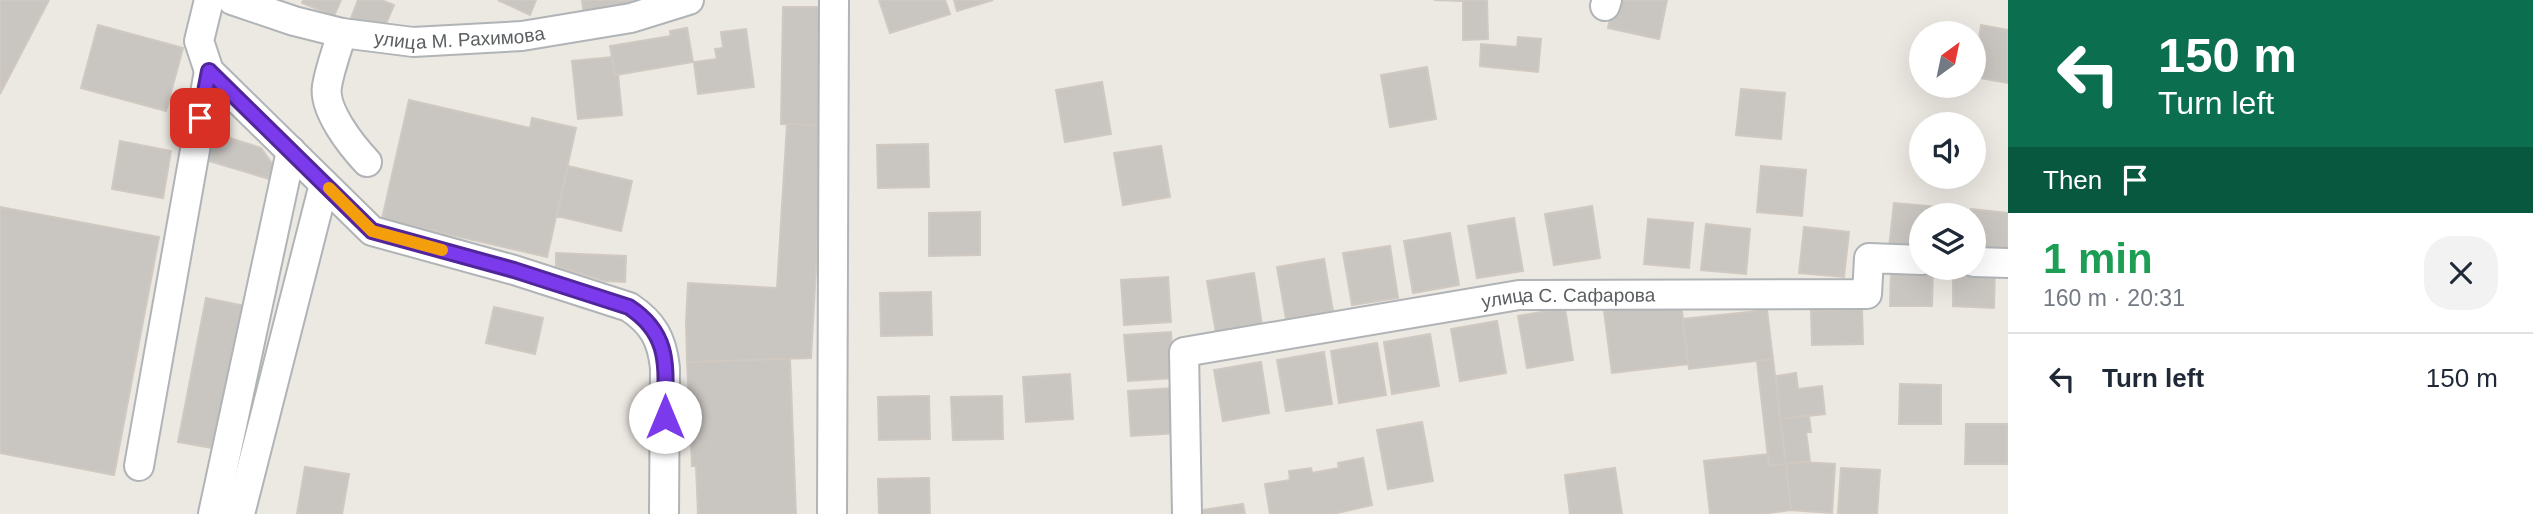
<!DOCTYPE html>
<html lang="en">
<head>
<meta charset="utf-8">
<style>
  :root { --surface:#fff; --page:#f2f2f3; --text:#1f2937; --muted:#747a83; --line:#e0e1e3 }
  body { margin:0; font-family:Helvetica,sans-serif; background:var(--page); color:var(--text); height:100vh; display:flex; flex-direction:column; font-size:26px; white-space:nowrap }
  * { box-sizing:border-box; margin:0 }
  p { font-size:23px; color:var(--muted) }
  .icon { flex:none; width:38px; height:38px; fill:none; stroke:currentColor; stroke-width:2; stroke-linecap:round; stroke-linejoin:round }
  .map { position:relative; flex:1; overflow:hidden }
  .sheet { display:flex; flex-direction:column; background:var(--surface); width:525px }
  .sheet>* { flex:none }
  .hud { background:#0b6e4f; color:#fff; overflow:hidden }
  .needle { width:46px; rotate:33deg }
  .fabs { position:absolute; left:1909px; top:21px; display:grid; gap:14px }
  .fabs a { display:grid; place-items:center; width:77px; height:77px; border-radius:50%; background:var(--surface); box-shadow:0 7px 28px #0002; font-size:35px }
  .pin { position:absolute; display:grid; place-items:center; width:60px; height:60px; color:#fff; margin:-30px; border-radius:14px; box-shadow:0 4px 10px #0006 }
  .me { position:absolute; width:77px; margin:-38px; rotate:0deg; stroke-linejoin:round; filter:drop-shadow(0 0 5px #0008) }
  .turn { display:flex; align-items:center; gap:24px; height:147px; padding:0 35px; font-size:32px }
  .turn .icon { width:91px; height:91px; stroke-width:2.5 }
  .turn b { display:block; font-size:49px; line-height:60px }
  .then { display:flex; align-items:center; height:66px; padding:0 35px; background:#0003; gap:14px; font-size:26px }
  .round { display:grid; place-items:center; flex:none; width:74px; height:74px; border-radius:28px; background:var(--page) }
  .summary { display:flex; align-items:center; justify-content:space-between; height:119px; padding:0 35px }
  h1 { font-size:42px; font-weight:600; line-height:52px; color:#1e9e55 }
  ul { padding:0; list-style:none }
  li { display:flex; align-items:center; gap:21px; height:91px; padding:0 35px; border-top:2px solid var(--line) }
  li div { flex:1 }
  li b { display:block; font-size:26px }
  li em { font-style:normal }
  main { display:flex; flex:1; min-height:0 }
  .map>svg:first-child { display:block }
</style>
</head>
<body>
<main>
<div class="map">
<svg width="2008" height="514" viewBox="0 0 2008 514">
  <rect width="100%" height="100%" fill="#ece8e2"/>
  <path fill="#c9c5c1" stroke="#d0c9c1" stroke-width="2" d="M 0,0 L 49,0 L 0,94 Z
    M 303,0 L 341,0 L 334,16 L 302,3 Z
    M 358,0 L 381,0 L 394,5 L 382,33 L 350,21 Z
    M 498,0 L 536,0 L 530,15 Z
    M 582,0 L 652,0 L 584,15 Z
    M 879,0 L 945,0 L 950,14 L 890,33 Z
    M 954,0 L 993,0 L 957,11 Z
    M 1434,0 L 1487,0 L 1488,39 L 1463,40 L 1463,1 Z
    M 1614,0 L 1667,0 L 1659,39 L 1608,28 Z
    M 783,7 L 824,7 L 822,125 L 781,124 Z
    M 98,25 L 183,48 L 166,111 L 81,88 Z
    M 1981,25 L 2008,30 L 2008,83 L 1974,77 Z
    M 687,28 L 693,62 L 615,75 L 610,46 L 671,36 L 670,31 Z
    M 746,29 L 754,87 L 698,94 L 694,62 L 717,59 L 715,49 L 723,48 L 721,32 Z
    M 1518,37 L 1541,39 L 1538,72 L 1480,66 L 1481,44 L 1517,47 Z
    M 612,57 L 615,75 L 618,74 L 622,115 L 578,119 L 572,61 Z
    M 1427,67 L 1436,119 L 1390,127 L 1381,75 Z
    M 1102,82 L 1111,134 L 1065,142 L 1056,90 Z
    M 1741,89 L 1785,93 L 1781,139 L 1736,135 Z
    M 409,100 L 530,128 L 532,118 L 576,128 L 547,257 L 382,219 Z
    M 787,124 L 824,125 L 811,358 L 687,362 L 686,323 L 688,283 L 777,288 Z
    M 214,133 L 261,148 L 273,165 L 269,179 L 206,160 Z
    M 120,141 L 171,151 L 163,198 L 112,189 Z
    M 928,144 L 929,187 L 878,188 L 877,145 Z
    M 1161,146 L 1170,197 L 1123,205 L 1114,153 Z
    M 568,166 L 632,181 L 621,231 L 557,216 Z
    M 1761,166 L 1806,170 L 1802,216 L 1757,212 Z
    M 1894,203 L 1938,207 L 1937,215 L 1922,215 L 1922,251 L 1889,248 Z
    M 1592,206 L 1600,258 L 1554,265 L 1545,214 Z
    M 0,207 L 159,237 L 114,475 L 0,453 Z
    M 1971,209 L 2008,213 L 2008,259 L 1974,256 L 1974,215 L 1971,215 Z
    M 980,212 L 980,255 L 929,256 L 929,213 Z
    M 1514,218 L 1523,271 L 1477,278 L 1468,226 Z
    M 1648,219 L 1693,223 L 1689,268 L 1644,264 Z
    M 1706,224 L 1750,229 L 1746,274 L 1701,270 Z
    M 1804,227 L 1849,232 L 1844,277 L 1799,273 Z
    M 1450,233 L 1459,285 L 1413,293 L 1404,241 Z
    M 1390,246 L 1398,298 L 1352,305 L 1343,253 Z
    M 556,253 L 626,256 L 625,282 L 605,281 L 556,266 Z
    M 1324,259 L 1333,311 L 1286,319 L 1277,267 Z
    M 1891,266 L 1933,268 L 1932,306 L 1890,306 Z
    M 1953,268 L 1995,268 L 1994,308 L 1953,306 Z
    M 1254,273 L 1262,325 L 1216,333 L 1207,281 Z
    M 1168,277 L 1171,322 L 1124,325 L 1121,280 Z
    M 931,292 L 932,335 L 881,336 L 880,293 Z
    M 206,298 L 245,306 L 218,449 L 178,442 Z
    M 1681,302 L 1688,364 L 1612,373 L 1604,311 Z
    M 494,307 L 543,318 L 535,354 L 486,343 Z
    M 1565,308 L 1573,360 L 1527,368 L 1518,316 Z
    M 1862,309 L 1863,344 L 1812,345 L 1811,311 Z
    M 1767,310 L 1773,359 L 1689,369 L 1683,319 Z
    M 1497,321 L 1506,373 L 1460,381 L 1451,329 Z
    M 1171,332 L 1174,378 L 1128,381 L 1124,335 Z
    M 1430,334 L 1439,386 L 1392,394 L 1384,342 Z
    M 1377,343 L 1386,395 L 1339,403 L 1331,351 Z
    M 1324,352 L 1332,404 L 1286,411 L 1277,360 Z
    M 790,359 L 796,514 L 698,514 L 696,466 L 692,466 L 687,362 Z
    M 1773,359 L 1786,464 L 1769,466 L 1757,361 Z
    M 1261,362 L 1269,413 L 1223,421 L 1214,370 Z
    M 1796,373 L 1798,389 L 1822,386 L 1825,414 L 1780,419 L 1776,376 Z
    M 1070,374 L 1073,419 L 1026,422 L 1023,377 Z
    M 1900,384 L 1941,385 L 1941,424 L 1899,424 Z
    M 1175,388 L 1178,433 L 1131,436 L 1128,391 Z
    M 929,396 L 930,439 L 879,440 L 878,397 Z
    M 1002,396 L 1003,439 L 953,440 L 951,397 Z
    M 1809,415 L 1811,432 L 1806,432 L 1810,461 L 1786,464 L 1780,419 Z
    M 1422,422 L 1433,481 L 1388,489 L 1377,430 Z
    M 1966,424 L 2007,424 L 2007,464 L 1965,464 Z
    M 1768,454 L 1769,466 L 1786,464 L 1791,510 L 1761,514 L 1710,514 L 1704,461 Z
    M 1363,458 L 1372,505 L 1333,514 L 1270,514 L 1265,484 L 1290,480 L 1289,471 L 1311,468 L 1312,473 L 1339,468 L 1338,463 Z
    M 1802,462 L 1835,464 L 1832,513 L 1791,510 L 1786,464 Z
    M 305,467 L 349,474 L 342,514 L 297,514 Z
    M 1615,468 L 1622,514 L 1570,514 L 1565,475 Z
    M 1841,468 L 1880,470 L 1877,514 L 1838,514 Z
    M 929,478 L 930,514 L 879,514 L 878,479 Z
    M 1243,504 L 1245,514 L 1197,514 L 1196,511 Z"/>
  <g fill="none" stroke-linecap="round" stroke-linejoin="round">
    <g stroke="#b0b4b6" stroke-width="32">
      <g id="minor">
        <path d="M 209,0 L 199,41 L 209,71 L 372,231 L 514,270 L 629,307 C 653,323 662,339 665,368 L 664,514"/>
        <path id="s1" d="M 232,0 L 294,21 L 342,33 L 413,42 L 522,36 L 631,18 L 689,0"/>
        <path d="M 1605,6 L 1607,0"/>
        <path d="M 342,33 C 337,50 330,68 327,86 C 323,110 352,146 367,162"/>
        <path d="M 1974,262 L 2008,263"/>
        <path d="M 139,466 L 209,71"/>
        <path d="M 213,514 L 291,151"/>
        <path d="M 240,514 L 324,184"/>
        <path d="M 832,514 L 834,0"/>
        <path id="s2" d="M 1187,514 L 1184,352 L 1519,295 L 1867,294 L 1869,258 L 1922,260"/>
      </g>
    </g>
    <use href="#minor" stroke="#fff" stroke-width="28"/>
  </g>
  <g fill="none" stroke-linecap="round" stroke-linejoin="round">
    <g stroke="#51269a" stroke-width="18">
      <path id="route" d="M 200,118 L 209,71 L 372,231 L 514,270 L 629,307 C 673,336 665,370 665,417"/>
    </g>
    <use href="#route" stroke="#7c3aed" stroke-width="12"/>
    <path stroke="#f59e0b" stroke-width="12" d="M 329,188 L 372,231 L 442,250"/>
  </g>
  <g text-anchor="middle" stroke-width="6" stroke-linejoin="round" paint-order="stroke">
    <g font-size="19" fill="#5b5f61" stroke="#fff">
      <text dy="7" stroke="none"><textPath href="#s1" startOffset="233">улица М. Рахимова</textPath></text>
      <text dy="7" stroke="none"><textPath href="#s2" startOffset="551">улица С. Сафарова</textPath></text>
    </g>
  </g>
</svg>
<div class="fabs">
<a><svg class="needle" viewBox="-14 -14 28 28"><path d="M0-13l5 13h-10z" fill="#e53935"/><path d="M0 13l5-13h-10z" fill="#747a83"/></svg></a>
<a><svg class="icon" aria-label="sound" viewBox="0 0 24 24"><path d="M4 9h4l5-4v14l-5-4H4zM17 9q2 3 0 6"/></svg></a>
<a><svg class="icon" aria-label="layers" viewBox="0 0 24 24"><path d="M12 4l9 5-9 5-9-5zM3 14l9 5 9-5"/></svg></a>
</div>
<div class="pin" style="left:200px;top:118px;background:#d93025"><svg class="icon" aria-label="arrive" viewBox="0 0 24 24"><path d="M6 21V4h12l-3 4 3 4H6"/></svg></div>
<svg class="me" style="left:665px;top:417px" viewBox="-20 -20 40 40"><circle r="19" fill="#fff"/><path d="M0-13L10 11 0 6-10 11z" fill="#7c3aed"/></svg>
</div>
<section class="sheet">
<div class="hud">
<div class="turn"><svg class="icon" aria-label="left" viewBox="0 0 24 24"><path d="M17 20v-9H6M10 6l-5 5 5 5"/></svg><div><b>150 m</b>Turn left</div></div>
<div class="then">Then<svg class="icon" aria-label="arrive" viewBox="0 0 24 24"><path d="M6 21V4h12l-3 4 3 4H6"/></svg></div>
</div>
<div class="summary"><div><h1>1 min</h1><p>160 m · 20:31</p></div><a class="round"><svg class="icon" aria-label="close" viewBox="0 0 24 24"><path d="M6 6l12 12M18 6L6 18"/></svg></a></div>
<ul>
<li><svg class="icon" aria-label="left" viewBox="0 0 24 24"><path d="M17 20v-9H6M10 6l-5 5 5 5"/></svg><div><b>Turn left</b></div><em>150 m</em></li>
</ul>
</section>
</main>
</body>
</html>
